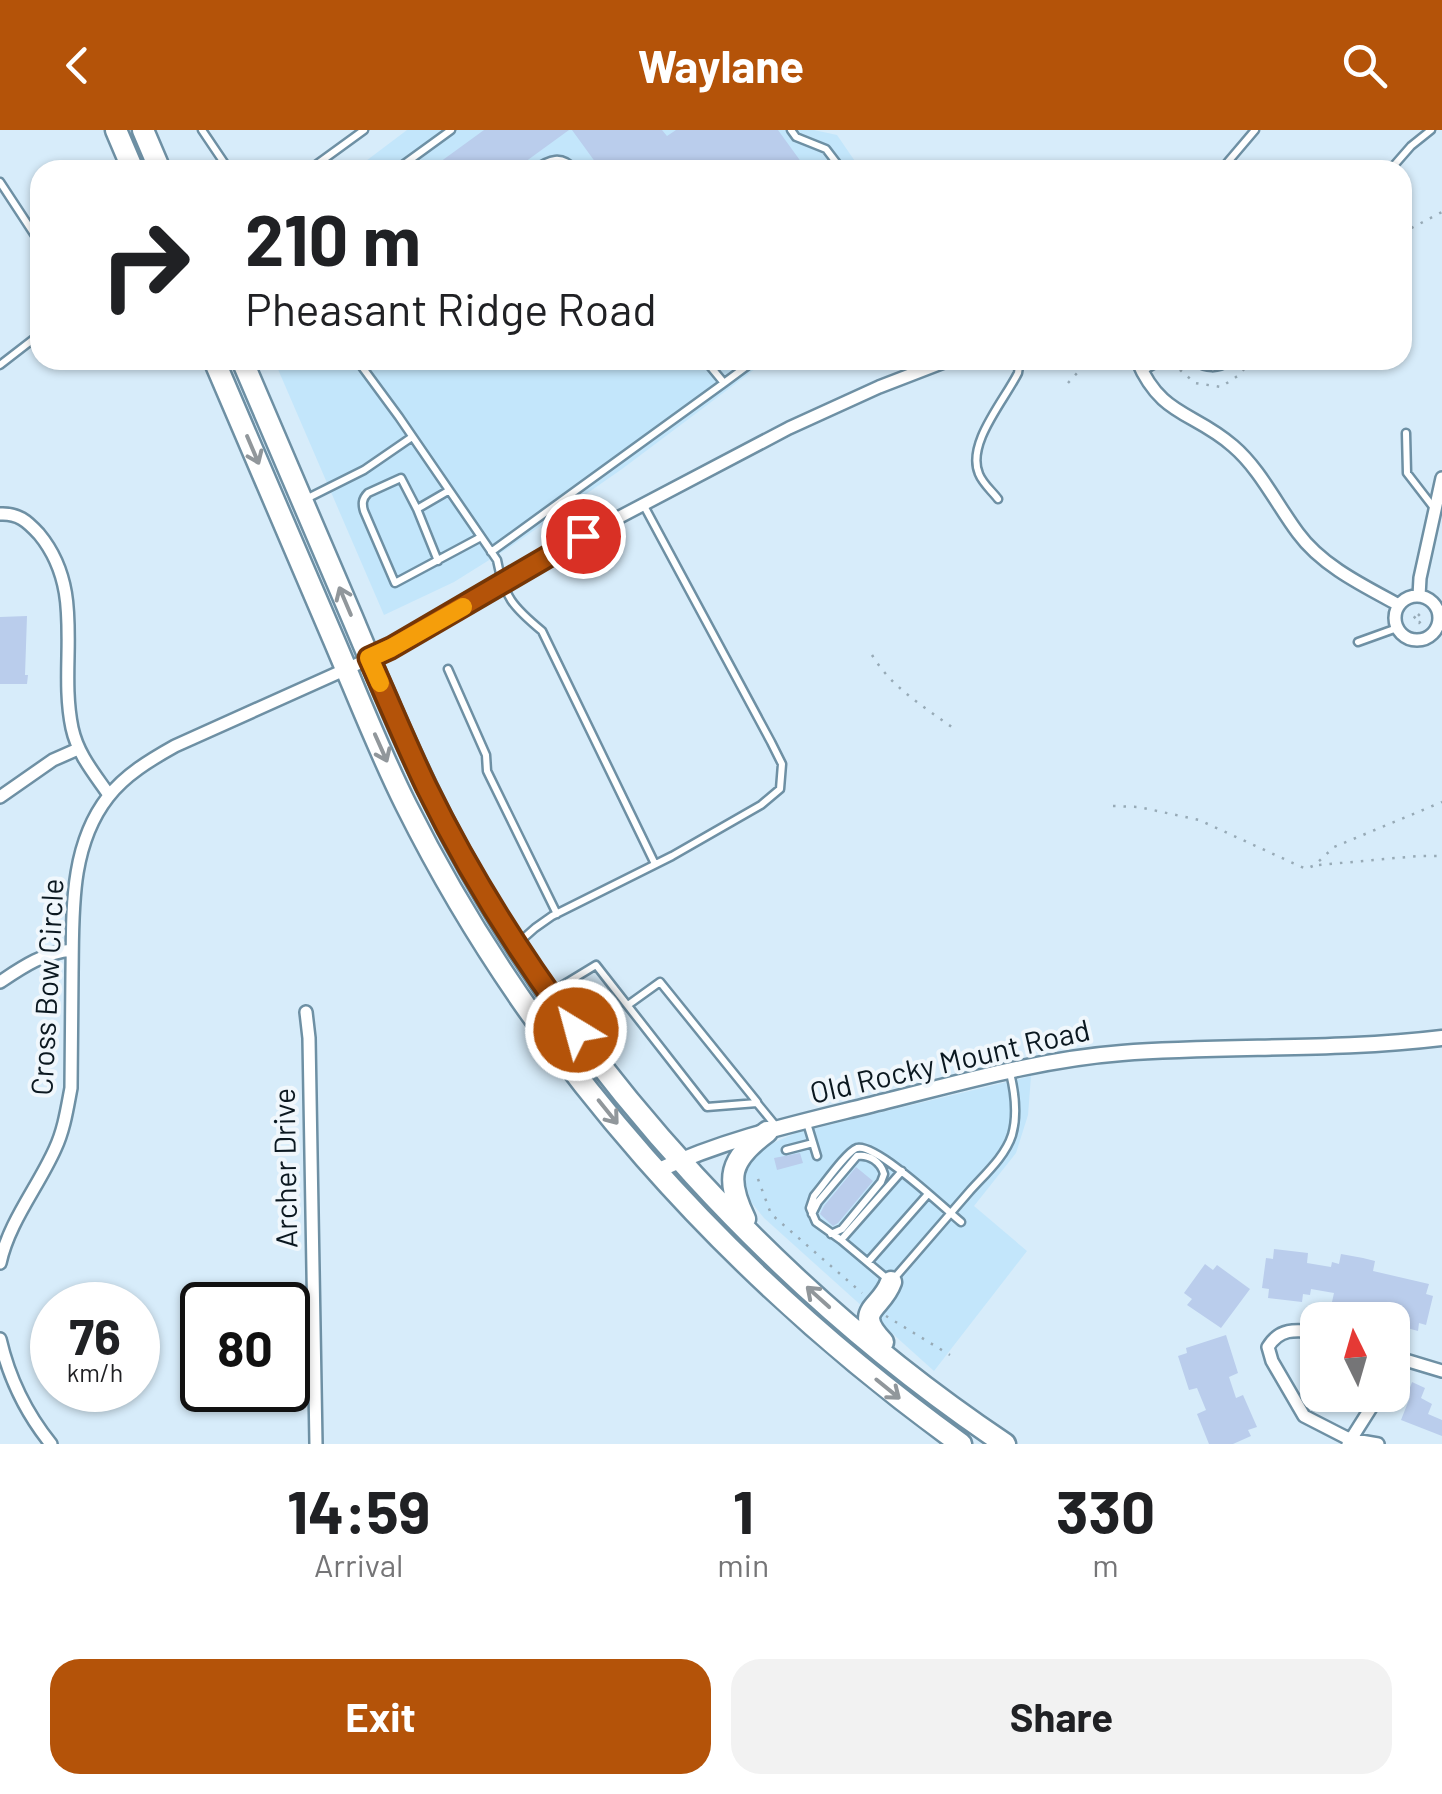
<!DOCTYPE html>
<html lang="en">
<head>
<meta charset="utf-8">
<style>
  :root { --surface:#fff; --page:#f2f2f2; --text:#202124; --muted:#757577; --accent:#b45309 }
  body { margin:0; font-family:Barlow,sans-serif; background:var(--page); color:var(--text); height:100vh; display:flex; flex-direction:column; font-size:38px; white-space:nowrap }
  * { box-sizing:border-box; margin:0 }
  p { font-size:32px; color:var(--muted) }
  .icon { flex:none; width:55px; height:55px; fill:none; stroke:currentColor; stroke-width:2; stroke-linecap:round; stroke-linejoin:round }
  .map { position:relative; height:1314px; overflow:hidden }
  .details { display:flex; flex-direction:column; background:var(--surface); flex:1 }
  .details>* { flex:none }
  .hud { position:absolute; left:30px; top:30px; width:1382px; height:210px; border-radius:30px; box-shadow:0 2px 8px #0004; background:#fff; color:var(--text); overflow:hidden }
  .needle { width:65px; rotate:355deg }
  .controls { position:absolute; left:1300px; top:1172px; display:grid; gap:20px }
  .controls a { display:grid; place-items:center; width:110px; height:110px; border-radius:20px; background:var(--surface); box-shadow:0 2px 8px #0004; font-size:50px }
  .speed { position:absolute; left:30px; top:1152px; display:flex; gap:20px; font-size:50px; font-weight:700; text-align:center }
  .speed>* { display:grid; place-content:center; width:130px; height:130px; border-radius:50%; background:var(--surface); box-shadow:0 2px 8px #0004; line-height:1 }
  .speed small { font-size:25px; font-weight:400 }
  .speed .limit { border:5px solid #111; border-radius:15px; background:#fff; color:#111 }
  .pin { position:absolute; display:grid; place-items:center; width:85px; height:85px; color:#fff; margin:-42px; border:5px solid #fff; border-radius:50%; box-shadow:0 2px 10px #0007 }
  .me { position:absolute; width:110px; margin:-55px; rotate:323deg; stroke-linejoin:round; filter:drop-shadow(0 0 8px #0008) }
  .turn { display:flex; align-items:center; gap:35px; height:210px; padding:0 50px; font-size:45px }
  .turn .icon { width:130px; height:130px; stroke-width:2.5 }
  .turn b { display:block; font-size:70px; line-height:85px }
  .eta { display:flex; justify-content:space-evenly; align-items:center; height:170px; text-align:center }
  .eta b { font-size:60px; font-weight:700; line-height:70px }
  .action { display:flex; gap:20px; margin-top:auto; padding:20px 50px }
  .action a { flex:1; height:115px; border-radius:30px; background:var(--accent); color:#fff; font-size:40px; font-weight:700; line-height:115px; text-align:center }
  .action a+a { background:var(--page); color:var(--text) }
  header { display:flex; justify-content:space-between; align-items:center; height:130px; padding:0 50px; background:var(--accent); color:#fff; font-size:45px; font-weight:700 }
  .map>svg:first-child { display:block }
</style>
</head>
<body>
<header><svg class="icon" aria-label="back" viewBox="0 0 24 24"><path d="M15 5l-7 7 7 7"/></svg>Waylane<svg class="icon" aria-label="search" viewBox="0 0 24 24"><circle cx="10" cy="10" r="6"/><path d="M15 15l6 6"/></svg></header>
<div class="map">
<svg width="1442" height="1314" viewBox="0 0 1442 1314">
  <rect width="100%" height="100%" fill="#d7ecfa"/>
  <path fill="#c3e6fb" d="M 407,0 L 814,0 L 837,5 L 861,40 L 354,40 Z
    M 274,230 L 767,230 L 622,339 L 510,417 L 454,452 L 384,485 Z
    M 1031,946 L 1028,985 L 1016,1023 L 974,1076 L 1027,1121 L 934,1241 L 764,1088 L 751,1072 L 746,1055 L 745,1043 L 750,1032 L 764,1017 L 796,1003 Z"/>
  <path fill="#bacdec" d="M 484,0 L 569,0 L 514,40 L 429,40 Z
    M 572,0 L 662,0 L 667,6 L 676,0 L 778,0 L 807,40 L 601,40 Z
    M 27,486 L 25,545 L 28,545 L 27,554 L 0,554 L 0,487 Z
    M 800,1023 L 803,1033 L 777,1040 L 774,1028 Z
    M 856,1037 L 873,1051 L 838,1093 L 833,1096 L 820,1084 L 824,1076 Z
    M 1274,1119 L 1308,1123 L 1307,1133 L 1331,1137 L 1332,1132 L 1339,1134 L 1341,1124 L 1363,1128 L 1375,1131 L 1373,1141 L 1429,1154 L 1426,1164 L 1433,1166 L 1426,1195 L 1419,1193 L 1418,1201 L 1392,1194 L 1392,1190 L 1384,1190 L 1386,1184 L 1332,1172 L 1334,1163 L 1311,1159 L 1310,1165 L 1303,1164 L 1302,1172 L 1268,1168 L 1269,1159 L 1262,1158 L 1266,1128 L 1273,1129 Z
    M 1205,1134 L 1213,1140 L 1217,1135 L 1250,1159 L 1221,1198 L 1187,1175 L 1192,1169 L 1184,1163 Z
    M 1226,1205 L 1238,1243 L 1229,1247 L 1236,1268 L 1243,1265 L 1257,1297 L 1248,1300 L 1251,1306 L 1233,1314 L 1209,1314 L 1197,1284 L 1206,1280 L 1197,1258 L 1189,1260 L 1178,1226 L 1187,1223 L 1186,1218 Z
    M 1412,1252 L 1425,1258 L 1421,1268 L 1432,1274 L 1428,1284 L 1442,1290 L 1442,1306 L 1401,1290 L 1410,1267 L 1407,1266 Z"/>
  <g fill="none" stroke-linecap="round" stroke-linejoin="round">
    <g stroke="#6e90a4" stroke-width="11">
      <path id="service" d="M 202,0 L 229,40
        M 791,0 L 796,7 L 826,19 L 842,40
        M 309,40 L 364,0
        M 396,40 L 451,0
        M 534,40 C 549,29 562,24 575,40
        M 1221,40 L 1255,0
        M 1390,40 L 1411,16 L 1431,0
        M 0,52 L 40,113
        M 357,230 L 399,287 L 497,430 C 504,467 513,477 542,501 L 655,734
        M 1191,230 C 1207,239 1217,240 1232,230
        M 0,235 L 40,204
        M 1143,241 L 1162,230
        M 724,253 L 755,230
        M 1406,303 L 1407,343 L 1434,378
        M 448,361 L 417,379 L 401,348 L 368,363 C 362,369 362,374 364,381 L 395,453 L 481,407
        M 308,368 L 364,340 L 412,307
        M 998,369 C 992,361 983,354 979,344 C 966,314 1004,271 1018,243 L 1020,230
        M 417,379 L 438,431
        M 491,422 L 724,253 L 705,230
        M 1358,512 L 1397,498
        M 448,539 L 486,625 L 487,641 L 557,784
        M 517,814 L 535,798 L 552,786 L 672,726 L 761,675 L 780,659 L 782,634 L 771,612 L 643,374
        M 550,863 L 596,835 L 707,977 L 757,973 L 775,995
        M 628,875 L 660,852 L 757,972
        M 807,993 L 817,1026
        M 786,1020 L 813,1013
        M 812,1084 L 818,1072 L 857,1026 C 869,1024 881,1032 884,1044 L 881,1052 L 842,1099 L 831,1104
        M 961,1092 C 944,1078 876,1013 857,1018 C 846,1022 823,1056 814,1066 L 810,1078 L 816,1092 L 841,1110 L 891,1152 C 917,1122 943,1092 969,1062 C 984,1045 1005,1027 1012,1005 C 1018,984 1015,963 1010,943
        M 841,1110 L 902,1041
        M 868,1132 L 928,1064"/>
    </g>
    <g stroke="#6e90a4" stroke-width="16">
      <path id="minor" d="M 1137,230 C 1161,287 1193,281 1233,316 C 1260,339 1277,375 1298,403 C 1322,436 1364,456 1399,475
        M 0,384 C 18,383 27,391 39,404 C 87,462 58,531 72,598 C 78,625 94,643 109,665
        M1395 488a22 22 0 1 1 44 0a22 22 0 1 1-44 0Z
        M 1419,466 L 1420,448 L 1442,348
        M 0,667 L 53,630 L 78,619
        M 0,852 C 24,836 43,823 72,820
        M 306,882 L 309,908 L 316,1314
        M 0,1133 C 9,1092 38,1057 55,1019 C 64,1000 67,979 71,958 C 71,920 72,882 72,843 C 73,784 69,717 108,667 C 125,645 150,630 175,616 L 391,519 L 553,422 L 789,298 L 879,257 L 949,230
        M 1318,1202 C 1297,1200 1280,1197 1268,1217 L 1272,1231 L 1304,1286 L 1349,1309 L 1378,1314
        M 0,1209 C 9,1248 26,1283 51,1314
        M 1392,1226 L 1442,1241
        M 1392,1243 L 1401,1228
        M 1348,1314 L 1379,1265"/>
    </g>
    <g stroke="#6e90a4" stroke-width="19">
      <path id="tertiary" d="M 657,1041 C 730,1006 812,990 890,970 C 966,951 1043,929 1122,923 C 1228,915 1336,921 1442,908"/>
    </g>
    <g stroke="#6e90a4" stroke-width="25">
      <path id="trunk" d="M 116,0 L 133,40
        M 143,0 L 160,40
        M 214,230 C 254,323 293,416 333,508 C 357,564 379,621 406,675 C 533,930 731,1148 961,1314
        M 242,230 C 279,315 315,401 352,487 C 384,563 416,640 455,713 C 581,947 784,1166 1005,1314
        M 745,1089 C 725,1048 729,1030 767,1002
        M 883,1212 C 852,1179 881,1180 891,1152"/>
    </g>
    <path stroke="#97aab6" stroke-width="2.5" stroke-dasharray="2.5 8" stroke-linecap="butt" d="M 1402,103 L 1442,82
      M 1172,233 L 1195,253 L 1221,257 L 1239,245 L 1252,230
      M 1068,253 L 1089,230
      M 1418,484 L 1423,489 L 1419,493 L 1413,489 Z
      M 872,525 C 891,557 923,576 953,598 L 956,595
      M 1113,676 L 1139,677 L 1199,690 L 1306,739 L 1315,735 L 1334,717 L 1442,672
      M 1319,735 L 1418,726 L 1442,726
      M 758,1049 L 771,1084 L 862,1163
      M 886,1186 L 950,1225"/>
    <use href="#service" stroke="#fff" stroke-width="6"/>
    <use href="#minor" stroke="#fff" stroke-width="11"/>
    <use href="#tertiary" stroke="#fff" stroke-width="14"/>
    <use href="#trunk" stroke="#fff" stroke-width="20"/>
  </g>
  <defs><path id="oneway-shaft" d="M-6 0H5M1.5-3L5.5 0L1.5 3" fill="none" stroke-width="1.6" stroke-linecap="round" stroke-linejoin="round" transform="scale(2.5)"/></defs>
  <g stroke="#91979b">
    <use href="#oneway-shaft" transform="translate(253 320) rotate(67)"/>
    <use href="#oneway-shaft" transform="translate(345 471) rotate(-113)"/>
    <use href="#oneway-shaft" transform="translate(381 618) rotate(66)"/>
    <use href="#oneway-shaft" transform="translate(608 982) rotate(51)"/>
    <use href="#oneway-shaft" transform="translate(818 1167) rotate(-138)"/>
    <use href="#oneway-shaft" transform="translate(888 1259) rotate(39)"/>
  </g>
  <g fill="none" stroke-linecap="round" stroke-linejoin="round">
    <g stroke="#753606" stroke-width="25">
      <path id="route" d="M 576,900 C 519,823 468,742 426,656 C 406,614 388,570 369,528 L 391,518 L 583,406"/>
    </g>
    <use href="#route" stroke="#b45309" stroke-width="18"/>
    <path stroke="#f59e0b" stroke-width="18" d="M 380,553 L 369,528 L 391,518 L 463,477"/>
  </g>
  <g text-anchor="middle" stroke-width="8" stroke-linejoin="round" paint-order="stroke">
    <g font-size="30" fill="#0b1820" stroke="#f0f7fc">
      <text transform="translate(48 857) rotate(-87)" y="10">Cross Bow Circle</text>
      <text transform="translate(950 932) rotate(-13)" y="10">Old Rocky Mount Road</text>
      <text transform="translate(286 1038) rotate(-91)" y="10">Archer Drive</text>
    </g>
  </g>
</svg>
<div class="controls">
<a><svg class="needle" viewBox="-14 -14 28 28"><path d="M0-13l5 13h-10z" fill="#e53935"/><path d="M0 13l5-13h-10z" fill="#757577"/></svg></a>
</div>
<div class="speed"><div>76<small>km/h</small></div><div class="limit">80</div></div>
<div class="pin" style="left:583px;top:406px;background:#d93025"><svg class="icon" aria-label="arrive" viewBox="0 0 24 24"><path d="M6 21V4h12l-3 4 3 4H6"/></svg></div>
<svg class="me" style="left:576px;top:900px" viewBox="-20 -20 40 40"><circle r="17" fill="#b45309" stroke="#fff" stroke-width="3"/><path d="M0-11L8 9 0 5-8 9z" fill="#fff"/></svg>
<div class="hud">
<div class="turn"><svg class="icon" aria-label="right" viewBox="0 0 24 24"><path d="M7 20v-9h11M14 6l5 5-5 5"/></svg><div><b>210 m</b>Pheasant Ridge Road</div></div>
</div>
</div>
<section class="details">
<div class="eta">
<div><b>14:59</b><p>Arrival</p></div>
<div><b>1</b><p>min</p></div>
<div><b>330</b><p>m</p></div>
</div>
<div class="action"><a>Exit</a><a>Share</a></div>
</section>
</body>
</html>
